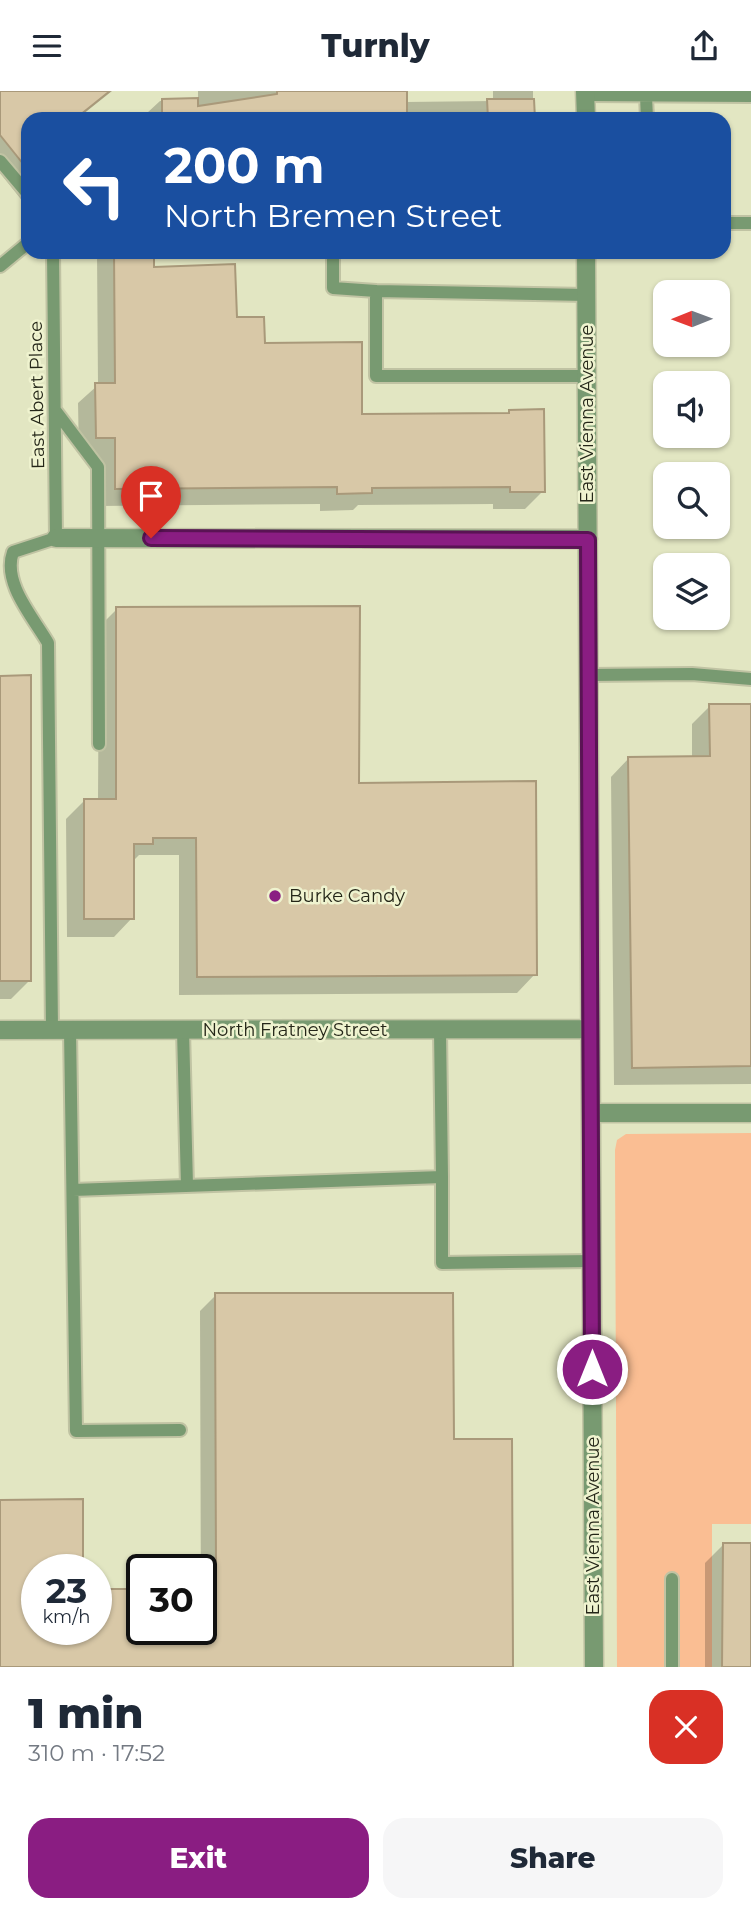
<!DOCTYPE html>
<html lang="en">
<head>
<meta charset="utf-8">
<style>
  :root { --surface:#fff; --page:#f6f6f7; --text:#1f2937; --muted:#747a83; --accent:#8a1d82 }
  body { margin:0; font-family:Montserrat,sans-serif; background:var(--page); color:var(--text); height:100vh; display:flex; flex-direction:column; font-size:26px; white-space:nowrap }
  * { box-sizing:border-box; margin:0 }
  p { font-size:23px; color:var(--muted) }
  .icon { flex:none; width:38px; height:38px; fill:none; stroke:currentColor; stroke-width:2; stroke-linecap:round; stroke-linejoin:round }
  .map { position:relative; height:1576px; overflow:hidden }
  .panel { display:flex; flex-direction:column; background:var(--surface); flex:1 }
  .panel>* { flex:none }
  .banner { position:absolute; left:21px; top:21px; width:710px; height:147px; border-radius:21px; box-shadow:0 2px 5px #0004; background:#1a4fa0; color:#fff; overflow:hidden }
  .needle { width:46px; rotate:269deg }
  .fabs { position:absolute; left:653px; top:189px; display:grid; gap:14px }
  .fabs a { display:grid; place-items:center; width:77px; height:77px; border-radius:14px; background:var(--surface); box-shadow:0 2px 5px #0004; font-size:35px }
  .speed { position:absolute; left:21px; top:1463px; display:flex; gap:14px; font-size:35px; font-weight:700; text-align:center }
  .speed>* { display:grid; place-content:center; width:91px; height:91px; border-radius:50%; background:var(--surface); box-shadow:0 2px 5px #0004; line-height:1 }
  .speed small { font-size:18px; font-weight:400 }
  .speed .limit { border:4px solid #111; border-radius:10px; background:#fff; color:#111 }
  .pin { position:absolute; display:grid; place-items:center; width:60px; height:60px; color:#fff; margin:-72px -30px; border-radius:50% 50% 50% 0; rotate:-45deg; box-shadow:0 0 7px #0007 }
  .pin .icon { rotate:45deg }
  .me { position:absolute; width:77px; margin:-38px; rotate:0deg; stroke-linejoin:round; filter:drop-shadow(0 0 5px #0008) }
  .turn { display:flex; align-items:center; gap:24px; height:147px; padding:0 28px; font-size:32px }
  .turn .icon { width:91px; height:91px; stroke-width:2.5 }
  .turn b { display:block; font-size:49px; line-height:60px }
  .round { display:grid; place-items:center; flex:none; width:74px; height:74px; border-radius:21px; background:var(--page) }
  .headline { display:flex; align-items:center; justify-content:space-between; height:119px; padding:0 28px }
  h1 { font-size:42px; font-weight:800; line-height:52px }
  .action { display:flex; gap:14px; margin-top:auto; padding:14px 28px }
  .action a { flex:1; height:80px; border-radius:21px; background:var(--accent); color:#fff; font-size:28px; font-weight:800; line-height:80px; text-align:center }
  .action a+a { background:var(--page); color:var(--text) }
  header { display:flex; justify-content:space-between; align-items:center; height:91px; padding:0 28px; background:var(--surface); font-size:32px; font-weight:800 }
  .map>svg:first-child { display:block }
</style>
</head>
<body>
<header><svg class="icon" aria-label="menu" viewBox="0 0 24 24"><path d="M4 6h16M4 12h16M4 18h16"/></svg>Turnly<svg class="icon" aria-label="share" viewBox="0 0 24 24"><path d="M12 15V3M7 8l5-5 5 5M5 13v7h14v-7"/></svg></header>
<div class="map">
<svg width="751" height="1576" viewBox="0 0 751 1576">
  <rect width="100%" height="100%" fill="#e2e6c2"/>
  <path fill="#fabe93" d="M 751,1042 L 751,1433 L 712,1433 L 712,1576 L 617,1576 L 615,1059 L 617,1049 L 626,1043 Z"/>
  <path fill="#0003" d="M 0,0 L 112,0 L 82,24 L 85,28 L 28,28 L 28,117 L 0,82 Z
    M 198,0 L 330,0 L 405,11 L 493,10 L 493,0 L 533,0 L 533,28 L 149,28 L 147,22 L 160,10 L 198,8 Z
    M 97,161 L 153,161 L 153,178 L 235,228 L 263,253 L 361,325 L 506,324 L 510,320 L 543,400 L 525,418 L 493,418 L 493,413 L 358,414 L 353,419 L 320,420 L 320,413 L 99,415 L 98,364 L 79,364 L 78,312 L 98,294 Z
    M 117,518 L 535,883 L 517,902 L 179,904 L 179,764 L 139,764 L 132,771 L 132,827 L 114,846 L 67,846 L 66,728 L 84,710 L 98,710 L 99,536 Z
    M 0,586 L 30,889 L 11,908 L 0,908 Z
    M 751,614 L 751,993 L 614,994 L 611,686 L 629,667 L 692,667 L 692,633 L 710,615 Z
    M 216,1204 L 452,1350 L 510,1350 L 511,1576 L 0,1576 L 0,1410 L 37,1479 L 37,1538 L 201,1538 L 200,1220 Z
    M 723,1454 L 751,1454 L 751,1576 L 705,1576 L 705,1472 Z"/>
  <path fill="#d8c8a7" stroke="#a9997a" stroke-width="2" d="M 0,0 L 110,0 L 75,28 L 28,28 L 28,79 L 0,44 Z
    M 277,0 L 407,0 L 407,28 L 348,28 L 348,24 L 268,24 L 268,28 L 162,28 L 162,8 L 198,7 L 198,15 L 277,3 Z
    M 487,8 L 534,8 L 535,28 L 488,28 Z
    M 114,161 L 154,161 L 154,176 L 235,173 L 237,226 L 264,226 L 265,252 L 362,251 L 362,323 L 509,322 L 509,319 L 544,318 L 545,401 L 510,401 L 510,396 L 372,397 L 372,402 L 337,403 L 337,396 L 115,398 L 115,347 L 96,347 L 95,292 L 115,292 Z
    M 360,515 L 359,692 L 536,690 L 537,884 L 197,886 L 196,747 L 153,747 L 153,753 L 134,753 L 134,828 L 84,828 L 84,708 L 116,708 L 116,516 Z
    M 31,584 L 31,890 L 0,890 L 0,585 Z
    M 709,613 L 751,613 L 751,975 L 632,977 L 628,666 L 710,665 Z
    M 215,1202 L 453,1202 L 454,1348 L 512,1348 L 513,1576 L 0,1576 L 0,1409 L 83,1408 L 83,1479 L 37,1479 L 37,1538 L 96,1538 L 96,1498 L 142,1498 L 142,1538 L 201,1538 L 201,1480 L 216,1480 Z
    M 723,1452 L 751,1452 L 751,1576 L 722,1576 Z"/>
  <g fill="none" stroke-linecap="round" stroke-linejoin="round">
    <g stroke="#c0c3a3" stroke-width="16">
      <path id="service" d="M 585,4 L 751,5
        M 646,5 L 647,28
        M 0,70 L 28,103
        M 724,132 L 751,132
        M 333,161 L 333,197 L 376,200
        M 0,175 L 28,152
        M 587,204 L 376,200 L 376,285 L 587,285
        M 55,319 L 98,376 L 99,653
        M 588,584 L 692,583 L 751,588
        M 52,939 L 48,552 C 33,526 2,492 13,461 L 56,447 L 53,161
        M 70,939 L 76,1340 L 180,1339
        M 183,939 L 187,1095
        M 440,939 L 442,1086
        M 73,1099 L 442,1086 L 442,1172 L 592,1170
        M 672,1576 L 672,1488"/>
    </g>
    <g stroke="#c0c3a3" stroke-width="21">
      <path id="minor" d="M 585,0 L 586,28
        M 586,161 L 594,1576
        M 56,447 L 588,448
        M 0,939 L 590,938
        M 591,1022 L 751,1022"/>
    </g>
    <use href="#service" stroke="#789a71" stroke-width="12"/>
    <use href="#minor" stroke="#789a71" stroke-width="18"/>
  </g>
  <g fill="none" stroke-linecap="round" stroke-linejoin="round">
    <g stroke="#5a1354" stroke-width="18">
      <path id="route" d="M 151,447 L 588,449 L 592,1278"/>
    </g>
    <use href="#route" stroke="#8a1d82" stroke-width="12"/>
  </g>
  <circle fill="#8a1d82" stroke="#eff3cf" stroke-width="2.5" cx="275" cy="805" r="7"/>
  <g text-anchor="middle" stroke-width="5" stroke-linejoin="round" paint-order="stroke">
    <g font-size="18" fill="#242618" stroke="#eff3cf">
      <text transform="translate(37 304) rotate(-91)" y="6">East Abert Place</text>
      <text transform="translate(587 323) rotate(-90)" y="6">East Vienna Avenue</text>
      <text x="295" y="945">North Fratney Street</text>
      <text transform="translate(593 1435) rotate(-90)" y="6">East Vienna Avenue</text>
    </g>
    <g font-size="18" fill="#242618" stroke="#eff3cf" text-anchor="start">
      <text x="289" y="811">Burke Candy</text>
    </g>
  </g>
</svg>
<div class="fabs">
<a><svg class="needle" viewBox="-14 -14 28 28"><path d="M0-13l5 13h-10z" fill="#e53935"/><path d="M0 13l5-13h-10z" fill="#747a83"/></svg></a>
<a><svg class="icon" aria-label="sound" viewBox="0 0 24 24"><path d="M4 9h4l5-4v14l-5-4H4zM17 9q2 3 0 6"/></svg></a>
<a><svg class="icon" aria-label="search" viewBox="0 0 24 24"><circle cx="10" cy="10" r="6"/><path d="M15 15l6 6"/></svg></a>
<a><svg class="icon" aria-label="layers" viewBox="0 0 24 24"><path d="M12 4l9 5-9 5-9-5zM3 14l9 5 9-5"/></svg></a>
</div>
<div class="speed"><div>23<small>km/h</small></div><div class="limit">30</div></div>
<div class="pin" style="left:151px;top:447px;background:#d93025"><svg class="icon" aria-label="arrive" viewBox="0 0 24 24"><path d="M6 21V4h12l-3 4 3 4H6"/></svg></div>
<svg class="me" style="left:592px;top:1278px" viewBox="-20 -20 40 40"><circle r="17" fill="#8a1d82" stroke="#fff" stroke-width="3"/><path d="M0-11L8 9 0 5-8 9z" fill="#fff"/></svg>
<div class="banner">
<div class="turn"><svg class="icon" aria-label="left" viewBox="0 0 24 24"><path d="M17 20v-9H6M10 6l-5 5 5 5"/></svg><div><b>200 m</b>North Bremen Street</div></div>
</div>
</div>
<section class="panel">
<div class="headline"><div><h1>1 min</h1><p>310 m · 17:52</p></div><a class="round" style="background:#d93025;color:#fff"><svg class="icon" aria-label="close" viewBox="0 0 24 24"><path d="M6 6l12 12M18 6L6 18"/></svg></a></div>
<div class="action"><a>Exit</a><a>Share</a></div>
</section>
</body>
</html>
